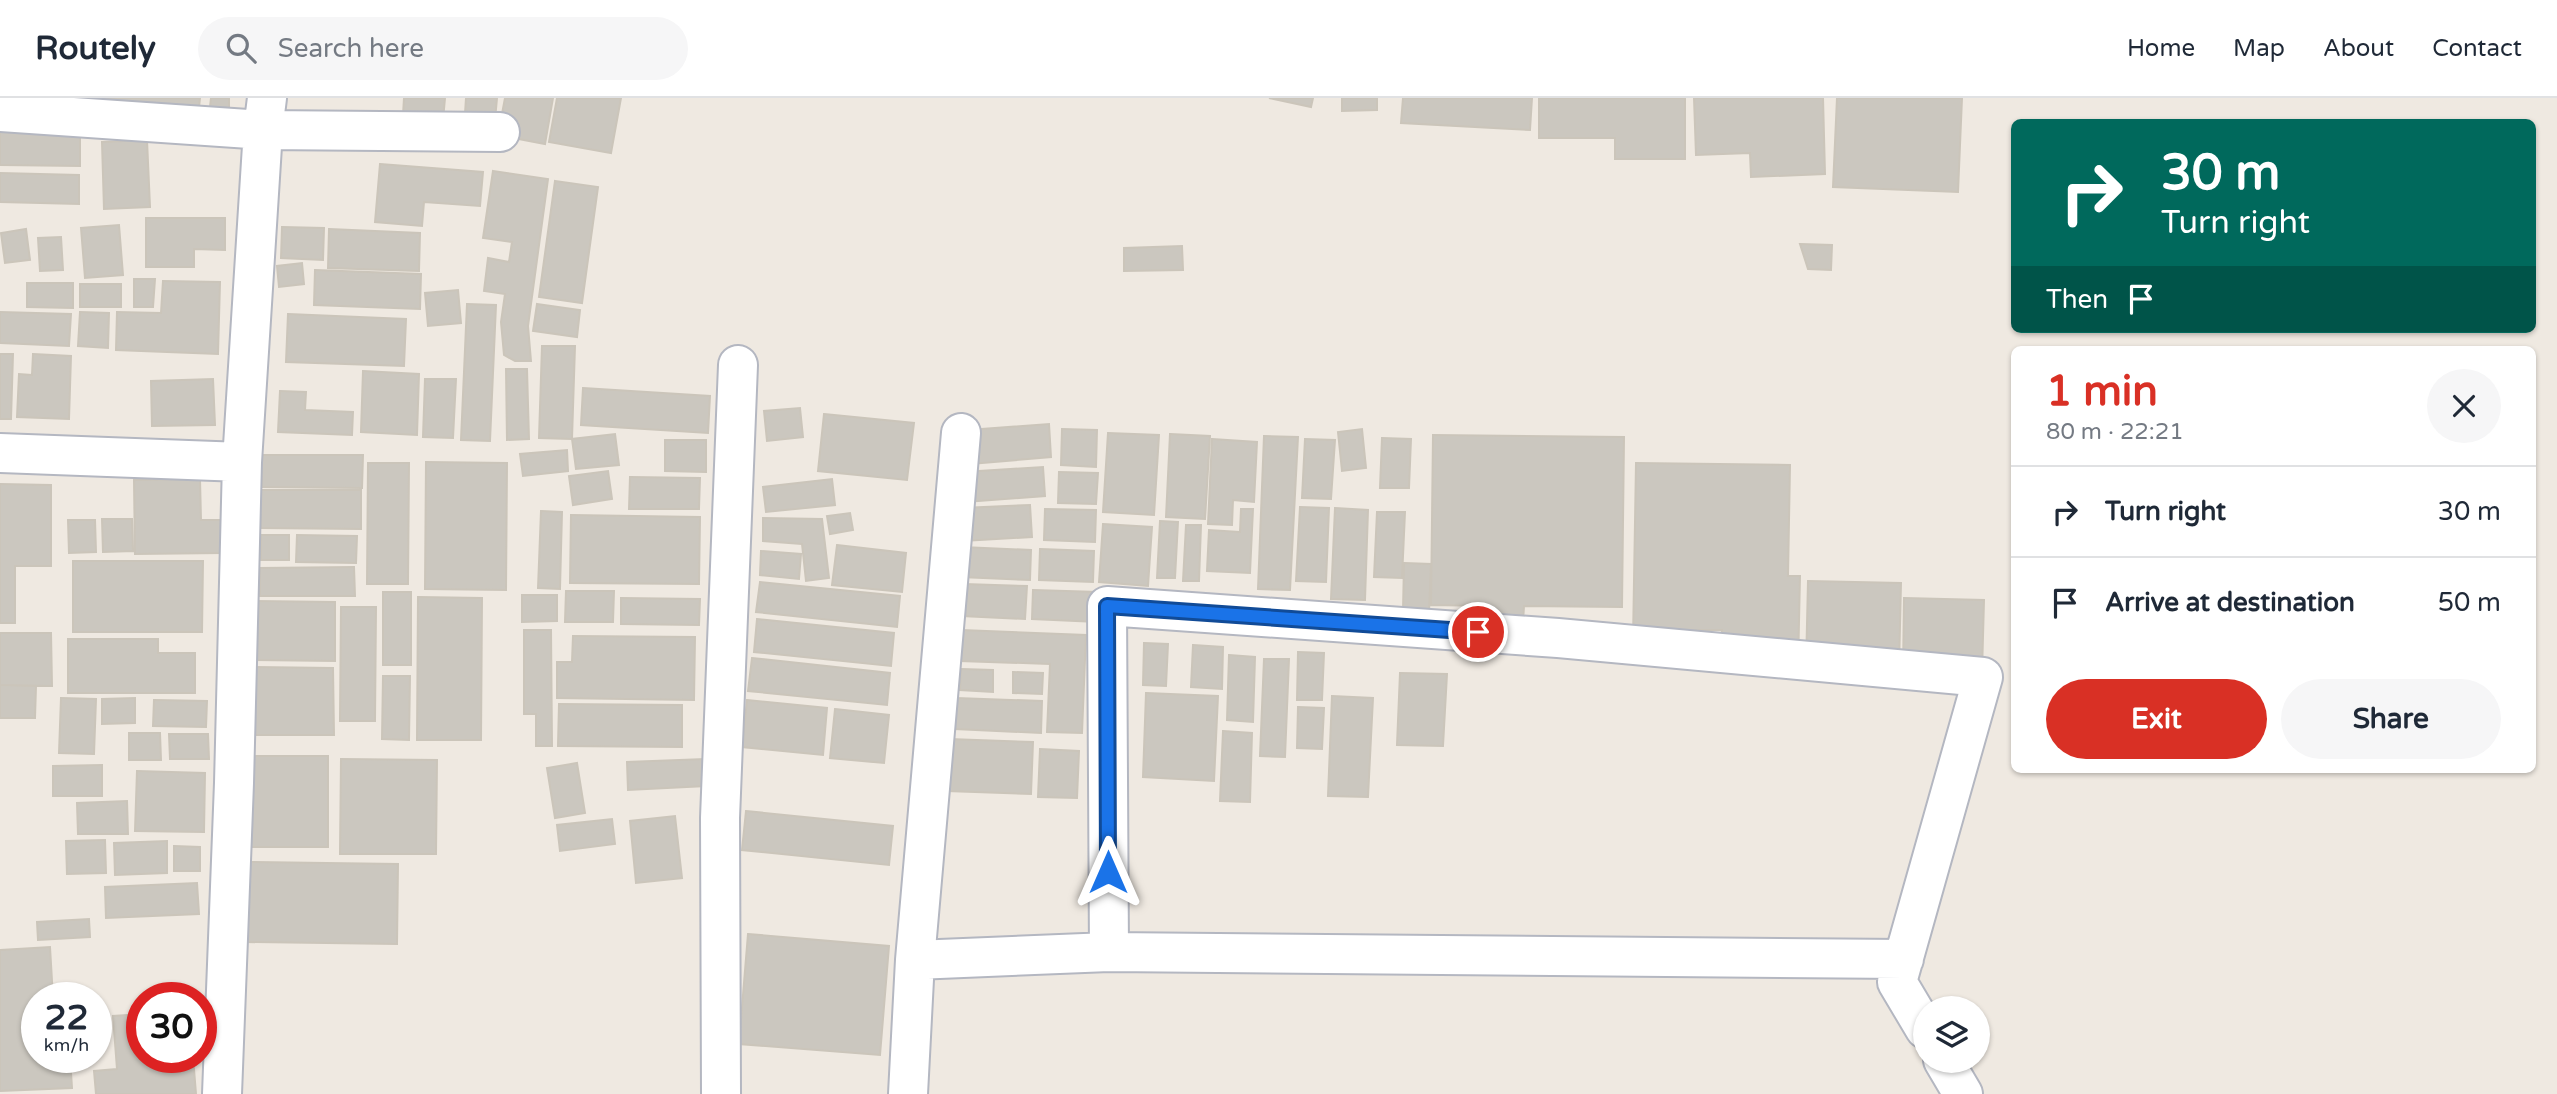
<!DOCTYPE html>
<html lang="en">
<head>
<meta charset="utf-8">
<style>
  :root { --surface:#fff; --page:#f6f6f7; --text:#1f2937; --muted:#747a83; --line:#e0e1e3; --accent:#d93025 }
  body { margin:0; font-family:"Varela Round",sans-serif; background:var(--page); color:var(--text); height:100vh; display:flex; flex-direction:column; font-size:26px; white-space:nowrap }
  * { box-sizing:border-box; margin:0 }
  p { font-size:23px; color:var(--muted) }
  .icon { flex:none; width:38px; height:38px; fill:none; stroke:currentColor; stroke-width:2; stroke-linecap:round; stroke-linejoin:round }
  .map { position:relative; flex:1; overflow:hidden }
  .drawer { position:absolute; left:2011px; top:248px; width:525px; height:427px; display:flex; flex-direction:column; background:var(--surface); border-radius:10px; box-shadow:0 2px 5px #0004 }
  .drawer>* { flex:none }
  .hud { position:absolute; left:2011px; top:21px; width:525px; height:214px; border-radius:10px; box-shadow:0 2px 5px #0004; background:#00695c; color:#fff; overflow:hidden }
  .fabs { position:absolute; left:1913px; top:898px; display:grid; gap:14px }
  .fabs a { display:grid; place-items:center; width:77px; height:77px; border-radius:50%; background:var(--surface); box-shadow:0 2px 5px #0004; font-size:35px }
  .speed { position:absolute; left:21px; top:884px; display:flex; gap:14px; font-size:35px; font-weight:700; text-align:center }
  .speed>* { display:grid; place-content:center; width:91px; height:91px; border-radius:50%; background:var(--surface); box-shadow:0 2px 5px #0004; line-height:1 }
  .speed small { font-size:18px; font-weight:400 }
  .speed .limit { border:10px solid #d22; background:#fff; color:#111 }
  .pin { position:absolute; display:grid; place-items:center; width:60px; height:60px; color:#fff; margin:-30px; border:4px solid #fff; border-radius:50%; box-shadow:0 2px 7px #0007 }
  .me { position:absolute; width:77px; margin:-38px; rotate:0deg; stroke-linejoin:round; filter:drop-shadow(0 0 5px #0008) }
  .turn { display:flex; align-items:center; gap:24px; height:147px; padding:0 35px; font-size:32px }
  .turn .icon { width:91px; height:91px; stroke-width:2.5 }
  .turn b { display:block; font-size:49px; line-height:60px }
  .then { display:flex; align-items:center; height:66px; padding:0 35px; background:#0003; gap:14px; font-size:26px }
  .round { display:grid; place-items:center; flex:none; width:74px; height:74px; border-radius:37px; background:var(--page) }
  .head { display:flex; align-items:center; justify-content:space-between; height:119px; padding:0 35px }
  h1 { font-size:42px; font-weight:700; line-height:52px; color:var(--accent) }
  .action { display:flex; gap:14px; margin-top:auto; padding:14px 35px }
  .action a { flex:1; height:80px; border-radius:42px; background:var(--accent); color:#fff; font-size:28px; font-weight:700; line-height:80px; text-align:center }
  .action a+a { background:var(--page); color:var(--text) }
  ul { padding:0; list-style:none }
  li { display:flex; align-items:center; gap:21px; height:91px; padding:0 35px; border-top:2px solid var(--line) }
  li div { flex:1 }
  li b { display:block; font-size:26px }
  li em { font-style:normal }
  header { display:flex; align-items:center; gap:42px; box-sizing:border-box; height:98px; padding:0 35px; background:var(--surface); border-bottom:2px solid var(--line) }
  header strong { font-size:33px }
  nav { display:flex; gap:38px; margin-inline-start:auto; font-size:24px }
  .search { width:490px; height:63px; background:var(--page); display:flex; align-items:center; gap:18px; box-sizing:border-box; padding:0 24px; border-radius:38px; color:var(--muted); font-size:26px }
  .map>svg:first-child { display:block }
</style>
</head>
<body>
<header>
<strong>Routely</strong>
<div class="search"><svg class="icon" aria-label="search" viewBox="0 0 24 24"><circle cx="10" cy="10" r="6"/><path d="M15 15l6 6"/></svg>Search here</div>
<nav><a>Home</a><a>Map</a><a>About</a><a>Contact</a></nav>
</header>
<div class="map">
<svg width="2557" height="996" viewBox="0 0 2557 996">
  <rect width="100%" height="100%" fill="#efe9e1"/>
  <path fill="#cbc7bf" stroke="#cbc5ba" stroke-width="2" d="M 84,0 L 200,0 L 199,9 Z
    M 211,0 L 229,0 L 229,10 L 210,9 Z
    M 404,0 L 445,0 L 443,22 L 403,17 Z
    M 466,0 L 497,0 L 494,33 L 464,31 Z
    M 505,0 L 553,0 L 545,46 L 498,37 Z
    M 557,0 L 621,0 L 611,55 L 549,44 Z
    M 1269,0 L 1313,0 L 1311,9 Z
    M 1342,0 L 1377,0 L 1377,12 L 1342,13 Z
    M 1403,0 L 1532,0 L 1530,32 L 1401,25 Z
    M 1539,0 L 1685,0 L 1685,61 L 1615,61 L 1615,40 L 1539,40 Z
    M 1694,0 L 1823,0 L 1825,76 L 1751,79 L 1750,55 L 1696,57 Z
    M 1837,0 L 1962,0 L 1958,94 L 1833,89 Z
    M 0,28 L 80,29 L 80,68 L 0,67 Z
    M 147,42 L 150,109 L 104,111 L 102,44 Z
    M 380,66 L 483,74 L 480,108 L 424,104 L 422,128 L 375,124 Z
    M 493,73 L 548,81 L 528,228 L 531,263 L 515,263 L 504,257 L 501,224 L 505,196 L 484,193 L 488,160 L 509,164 L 512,144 L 483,140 Z
    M 0,75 L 79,77 L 79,106 L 0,104 Z
    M 555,83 L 598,89 L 582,205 L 539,199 Z
    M 146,120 L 225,120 L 225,152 L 194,151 L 194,169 L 146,169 Z
    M 119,127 L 123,177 L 85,180 L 81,130 Z
    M 282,129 L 324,130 L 323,162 L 281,160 Z
    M 26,131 L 30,162 L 5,165 L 1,135 Z
    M 329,131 L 420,135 L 419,173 L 328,170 Z
    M 61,139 L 63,172 L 40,173 L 38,140 Z
    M 1800,146 L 1832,147 L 1831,172 L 1808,171 Z
    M 1182,148 L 1183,172 L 1124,173 L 1124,150 Z
    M 302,165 L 304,186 L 279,189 L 277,168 Z
    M 315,172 L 421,176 L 420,211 L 314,207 Z
    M 134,181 L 155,181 L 153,209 L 134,209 Z
    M 163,183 L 220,184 L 218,256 L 116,252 L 117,214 L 161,215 Z
    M 27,185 L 73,185 L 73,210 L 27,209 Z
    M 80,186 L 121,186 L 121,209 L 80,209 Z
    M 458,192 L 461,225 L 428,228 L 425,195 Z
    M 467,206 L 496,207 L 490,343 L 461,342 Z
    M 537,206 L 580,212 L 577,239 L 533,233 Z
    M 0,214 L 71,216 L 69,248 L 0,245 Z
    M 80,214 L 109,215 L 108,250 L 78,248 Z
    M 288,216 L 406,221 L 404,268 L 286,264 Z
    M 542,248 L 575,248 L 572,341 L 539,340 Z
    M 0,256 L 13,256 L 11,321 L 0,321 Z
    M 33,256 L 71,258 L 69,321 L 17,319 L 19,276 L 32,277 Z
    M 506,271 L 527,271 L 529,341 L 507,342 Z
    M 363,273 L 419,276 L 417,337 L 361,334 Z
    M 213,281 L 215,327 L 152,328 L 151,283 Z
    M 425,281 L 456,281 L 453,340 L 423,339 Z
    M 583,290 L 710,298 L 708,335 L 581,327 Z
    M 280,293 L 306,294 L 305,312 L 353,314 L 352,337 L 278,334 Z
    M 800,310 L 803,339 L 767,343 L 764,313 Z
    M 824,316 L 914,325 L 907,382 L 818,373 Z
    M 1049,326 L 1051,359 L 971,366 L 969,332 Z
    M 1062,331 L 1097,332 L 1096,369 L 1061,367 Z
    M 1362,331 L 1366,370 L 1342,373 L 1338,334 Z
    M 1108,335 L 1159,337 L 1154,417 L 1103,414 Z
    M 615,336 L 619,367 L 576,371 L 572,341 Z
    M 1170,336 L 1210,338 L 1205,421 L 1166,419 Z
    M 1433,337 L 1624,339 L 1622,509 L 1524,508 L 1523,525 L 1491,524 L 1491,508 L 1431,507 Z
    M 1264,338 L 1298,339 L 1290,492 L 1258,491 Z
    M 1382,340 L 1411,341 L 1409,390 L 1380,390 Z
    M 1212,341 L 1257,344 L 1254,404 L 1233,402 L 1232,427 L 1208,426 Z
    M 1305,341 L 1335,342 L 1331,401 L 1302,400 Z
    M 665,342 L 706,342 L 706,374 L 665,373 Z
    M 567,352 L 568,373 L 523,378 L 520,356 Z
    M 262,357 L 363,357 L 362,390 L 262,389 Z
    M 426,364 L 507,365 L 506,492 L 425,491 Z
    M 368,365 L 409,365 L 408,486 L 367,486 Z
    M 1636,365 L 1790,367 L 1788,478 L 1800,478 L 1798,569 L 1721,568 L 1722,532 L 1688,532 L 1687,544 L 1633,543 Z
    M 1043,369 L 1045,398 L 966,404 L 964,374 Z
    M 608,373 L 612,401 L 573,407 L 569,378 Z
    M 1059,374 L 1098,375 L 1096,406 L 1058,405 Z
    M 630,379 L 700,380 L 699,411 L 629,411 Z
    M 200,381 L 201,422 L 221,422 L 222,455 L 135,456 L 134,382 Z
    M 832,381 L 835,407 L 766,414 L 763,389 Z
    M 0,386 L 51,387 L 51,468 L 15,468 L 15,525 L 0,525 Z
    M 261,392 L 361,392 L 361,431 L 261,430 Z
    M 1030,407 L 1032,439 L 963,443 L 962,410 Z
    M 1300,409 L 1329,410 L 1326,484 L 1296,483 Z
    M 1335,410 L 1368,412 L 1365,502 L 1331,501 Z
    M 1045,411 L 1096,412 L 1095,444 L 1044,442 Z
    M 1241,411 L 1253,411 L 1250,475 L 1207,473 L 1209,432 L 1240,434 Z
    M 541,413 L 562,414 L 560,491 L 538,490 Z
    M 1377,414 L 1405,414 L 1402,480 L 1374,479 Z
    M 850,415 L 853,432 L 830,436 L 827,418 Z
    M 571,417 L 700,419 L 699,486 L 570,485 Z
    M 763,420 L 822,421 L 829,480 L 806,483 L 802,446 L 763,443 Z
    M 102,421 L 132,421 L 133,453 L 103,454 Z
    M 68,422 L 95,422 L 96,454 L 69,455 Z
    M 1160,423 L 1178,424 L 1175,480 L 1157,480 Z
    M 1103,426 L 1152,429 L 1148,488 L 1099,484 Z
    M 1186,427 L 1201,427 L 1199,483 L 1183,483 Z
    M 261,437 L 289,437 L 289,462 L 261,462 Z
    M 297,437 L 357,438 L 356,465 L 296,464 Z
    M 837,447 L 906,455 L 902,494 L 832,487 Z
    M 962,449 L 1031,452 L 1030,482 L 961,479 Z
    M 1040,451 L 1094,453 L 1093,484 L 1039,482 Z
    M 761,453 L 801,456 L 799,481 L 760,477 Z
    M 73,463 L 203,463 L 202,534 L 73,534 Z
    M 1404,465 L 1431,466 L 1429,514 L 1403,513 Z
    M 354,469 L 355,498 L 260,498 L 260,470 Z
    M 1808,483 L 1901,485 L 1899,570 L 1806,569 Z
    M 760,484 L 900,498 L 897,529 L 756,514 Z
    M 964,486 L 1027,488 L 1025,521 L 962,518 Z
    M 1033,492 L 1098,494 L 1097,524 L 1032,521 Z
    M 566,493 L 614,493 L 613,524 L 565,524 Z
    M 383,494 L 411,494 L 411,567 L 383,567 Z
    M 522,497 L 557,497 L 557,523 L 522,524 Z
    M 418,499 L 482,500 L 481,642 L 417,642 Z
    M 621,500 L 700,501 L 699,527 L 621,526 Z
    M 1904,500 L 1984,502 L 1982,575 L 1903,574 Z
    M 254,503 L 335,504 L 335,563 L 253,562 Z
    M 341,509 L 376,509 L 375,623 L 340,623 Z
    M 757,521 L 894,535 L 891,568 L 754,554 Z
    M 524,532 L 551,532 L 552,648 L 536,648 L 536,616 L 524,616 Z
    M 961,532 L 1086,537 L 1082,635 L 1047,634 L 1050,566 L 960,563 Z
    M 0,535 L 51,535 L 52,588 L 0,587 Z
    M 573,538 L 695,539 L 694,602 L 557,600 L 557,564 L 572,564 Z
    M 68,541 L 158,541 L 158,555 L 195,555 L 195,595 L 68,595 Z
    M 1144,545 L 1168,546 L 1166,588 L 1143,587 Z
    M 1193,547 L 1223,549 L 1222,591 L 1191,589 Z
    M 1298,554 L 1324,555 L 1322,602 L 1297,602 Z
    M 1229,557 L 1255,559 L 1253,624 L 1227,622 Z
    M 752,560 L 890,575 L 887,607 L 748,593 Z
    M 1264,561 L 1289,561 L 1285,659 L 1260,658 Z
    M 248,569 L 333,570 L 334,637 L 248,637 Z
    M 961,571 L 993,572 L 993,594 L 960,592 Z
    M 1013,574 L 1043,575 L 1042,596 L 1013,595 Z
    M 1400,575 L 1447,576 L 1443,648 L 1397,647 Z
    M 383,578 L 410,578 L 409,642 L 382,641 Z
    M 0,587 L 36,588 L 35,620 L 0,620 Z
    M 1146,595 L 1218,598 L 1214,683 L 1143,679 Z
    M 1332,598 L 1373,600 L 1368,699 L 1328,698 Z
    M 61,600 L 96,601 L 94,656 L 59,655 Z
    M 135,600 L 135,625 L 102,626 L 102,601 Z
    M 956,600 L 1042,603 L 1041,635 L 955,631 Z
    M 154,602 L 207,603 L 206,629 L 153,628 Z
    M 747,602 L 827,610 L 823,657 L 742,649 Z
    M 559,606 L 682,607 L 682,649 L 558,648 Z
    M 1298,609 L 1324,610 L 1322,651 L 1297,650 Z
    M 835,611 L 889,617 L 884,665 L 830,660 Z
    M 1223,633 L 1252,635 L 1250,704 L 1220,703 Z
    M 129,635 L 160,635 L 161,662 L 129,662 Z
    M 169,636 L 208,636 L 209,661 L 170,661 Z
    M 949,641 L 1033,644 L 1031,696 L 947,693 Z
    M 1040,651 L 1079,653 L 1077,700 L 1038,699 Z
    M 243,658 L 328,658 L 328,749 L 242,749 Z
    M 341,661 L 437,662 L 436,756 L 340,756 Z
    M 705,661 L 706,688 L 628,692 L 627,664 Z
    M 577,665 L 585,715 L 555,720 L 547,670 Z
    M 102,667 L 102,698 L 53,698 L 53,668 Z
    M 137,673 L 205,675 L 204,734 L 135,733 Z
    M 127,703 L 128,736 L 78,736 L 77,705 Z
    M 746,713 L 893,728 L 889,767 L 742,752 Z
    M 675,718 L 682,780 L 636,785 L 630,723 Z
    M 612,721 L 615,746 L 560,753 L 557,727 Z
    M 105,742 L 106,775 L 67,776 L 66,743 Z
    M 167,743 L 167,775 L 115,777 L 114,745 Z
    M 174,748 L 200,749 L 200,773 L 174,773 Z
    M 248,764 L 398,766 L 397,846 L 246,844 Z
    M 197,785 L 199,816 L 106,820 L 105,789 Z
    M 89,821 L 90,839 L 38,842 L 37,824 Z
    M 748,836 L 889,848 L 880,957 L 739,946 Z
    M 50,849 L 53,900 L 37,900 L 37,959 L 70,959 L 72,990 L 0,993 L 0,852 Z
    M 142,916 L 142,933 L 137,934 L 137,942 L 142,942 L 142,959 L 193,959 L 196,996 L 96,996 L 94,973 L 117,971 L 113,918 Z"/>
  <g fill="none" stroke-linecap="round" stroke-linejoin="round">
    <g stroke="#b4b7c1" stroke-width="42">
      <path id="minor" d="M 0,14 L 263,32 L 500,34
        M 0,355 L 242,364
        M 1109,854 L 1107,508 L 1558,540 L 1983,579 L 1897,884 L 1925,931
        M 915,862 L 1109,854 L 1904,861
        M 1943,962 L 1963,996
        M 222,996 L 234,685 L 242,364 L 263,32 L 267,0
        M 721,996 L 720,720 L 738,267
        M 908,996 L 915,862 L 961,335"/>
    </g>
    <use href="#minor" stroke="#fff" stroke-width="38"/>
  </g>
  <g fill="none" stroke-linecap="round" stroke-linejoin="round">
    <g stroke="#114b97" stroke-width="18">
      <path id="route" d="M 1108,774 L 1107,508 L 1478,534"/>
    </g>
    <use href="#route" stroke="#1a73e8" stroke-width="12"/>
  </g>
</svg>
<div class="fabs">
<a><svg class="icon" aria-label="layers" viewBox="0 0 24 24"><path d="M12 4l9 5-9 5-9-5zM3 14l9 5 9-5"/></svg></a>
</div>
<div class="speed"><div>22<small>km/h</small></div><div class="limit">30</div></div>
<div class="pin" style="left:1478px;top:534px;background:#d93025"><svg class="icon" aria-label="arrive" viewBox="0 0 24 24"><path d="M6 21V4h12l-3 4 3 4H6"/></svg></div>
<svg class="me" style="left:1108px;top:774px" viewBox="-20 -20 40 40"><path d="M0-17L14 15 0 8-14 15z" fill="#1a73e8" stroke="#fff" stroke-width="4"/></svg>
<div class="hud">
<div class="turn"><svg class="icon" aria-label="right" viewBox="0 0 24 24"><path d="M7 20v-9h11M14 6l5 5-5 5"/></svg><div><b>30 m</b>Turn right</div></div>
<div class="then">Then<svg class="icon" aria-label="arrive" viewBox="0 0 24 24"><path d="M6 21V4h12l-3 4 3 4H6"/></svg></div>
</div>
<section class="drawer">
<div class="head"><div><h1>1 min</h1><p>80 m · 22:21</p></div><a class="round"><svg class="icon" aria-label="close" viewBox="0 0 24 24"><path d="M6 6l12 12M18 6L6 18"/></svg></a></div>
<ul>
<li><svg class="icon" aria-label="right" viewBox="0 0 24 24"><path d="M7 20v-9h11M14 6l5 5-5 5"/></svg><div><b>Turn right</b></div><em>30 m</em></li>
<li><svg class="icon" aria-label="arrive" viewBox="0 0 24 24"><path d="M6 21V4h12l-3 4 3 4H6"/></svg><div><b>Arrive at destination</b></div><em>50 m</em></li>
</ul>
<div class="action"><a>Exit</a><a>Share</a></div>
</section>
</div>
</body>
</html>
